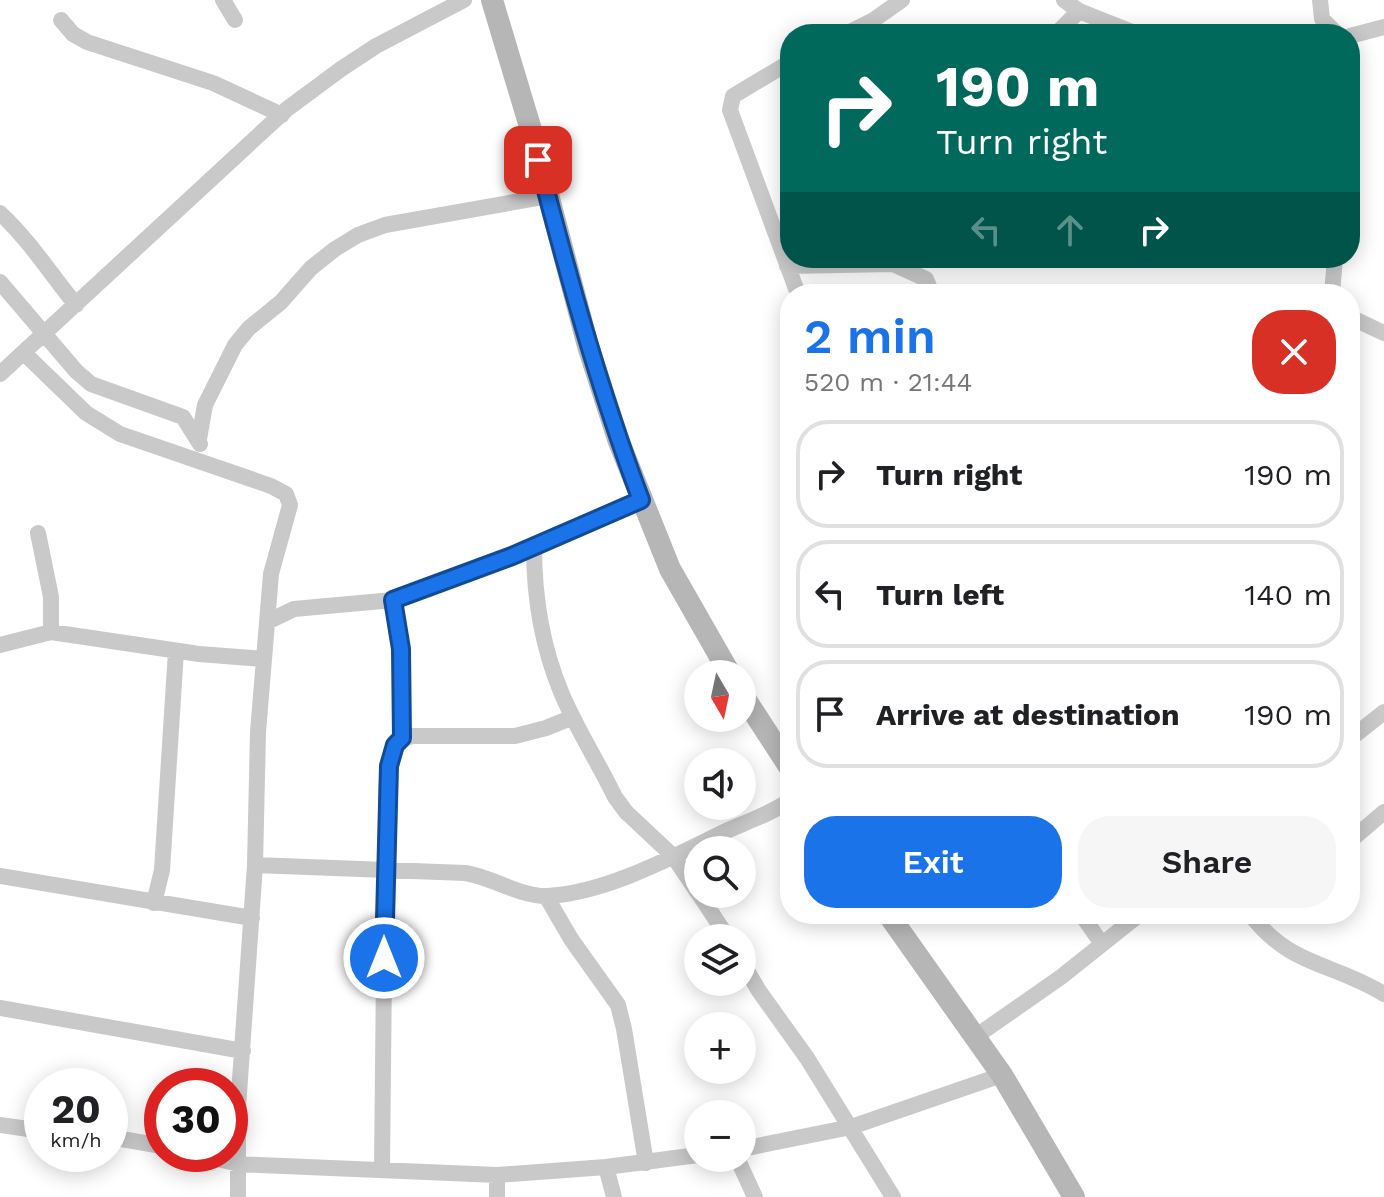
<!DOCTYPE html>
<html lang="en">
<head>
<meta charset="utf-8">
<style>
  :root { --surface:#fff; --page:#f6f6f6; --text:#202124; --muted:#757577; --line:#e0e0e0; --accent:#1a73e8 }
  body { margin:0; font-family:"Work Sans",sans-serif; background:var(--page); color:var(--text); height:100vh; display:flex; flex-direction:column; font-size:30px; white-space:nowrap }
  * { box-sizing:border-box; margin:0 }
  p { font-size:26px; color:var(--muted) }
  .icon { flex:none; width:44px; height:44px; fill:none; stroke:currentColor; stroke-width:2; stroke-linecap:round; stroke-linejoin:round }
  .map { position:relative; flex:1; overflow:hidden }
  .details { position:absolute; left:780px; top:284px; width:580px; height:640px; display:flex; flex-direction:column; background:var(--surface); border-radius:32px; box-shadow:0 4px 20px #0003 }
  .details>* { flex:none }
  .hud { position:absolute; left:780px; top:24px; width:580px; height:244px; border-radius:32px; box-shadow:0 4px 20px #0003; background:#00695c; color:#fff; overflow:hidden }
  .needle { width:52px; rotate:171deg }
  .controls { position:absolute; left:684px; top:660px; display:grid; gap:16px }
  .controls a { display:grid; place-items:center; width:72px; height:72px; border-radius:50%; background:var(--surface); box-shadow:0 4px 20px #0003; font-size:40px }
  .speed { position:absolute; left:24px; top:1068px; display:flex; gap:16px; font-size:40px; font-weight:700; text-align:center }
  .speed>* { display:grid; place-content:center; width:104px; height:104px; border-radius:50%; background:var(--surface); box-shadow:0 4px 20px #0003; line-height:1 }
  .speed small { font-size:20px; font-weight:400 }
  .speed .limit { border:12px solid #d22; background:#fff; color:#111 }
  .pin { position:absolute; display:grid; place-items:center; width:68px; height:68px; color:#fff; margin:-34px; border-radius:16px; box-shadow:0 4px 12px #0006 }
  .me { position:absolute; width:88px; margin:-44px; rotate:0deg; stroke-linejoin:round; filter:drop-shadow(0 0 6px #0008) }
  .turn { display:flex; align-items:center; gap:28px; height:168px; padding:0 24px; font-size:36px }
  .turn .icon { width:104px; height:104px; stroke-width:2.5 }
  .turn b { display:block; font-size:56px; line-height:68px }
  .lanes { display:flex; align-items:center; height:76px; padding:0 24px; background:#0003; justify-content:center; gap:40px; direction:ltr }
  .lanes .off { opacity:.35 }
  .round { display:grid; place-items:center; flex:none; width:84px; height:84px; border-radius:32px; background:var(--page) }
  .summary { display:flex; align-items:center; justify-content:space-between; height:136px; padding:0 24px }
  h1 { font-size:48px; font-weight:600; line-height:60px; color:var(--accent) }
  .cta { display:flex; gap:16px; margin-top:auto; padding:16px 24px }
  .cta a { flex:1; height:92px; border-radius:32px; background:var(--accent); color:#fff; font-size:32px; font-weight:600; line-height:92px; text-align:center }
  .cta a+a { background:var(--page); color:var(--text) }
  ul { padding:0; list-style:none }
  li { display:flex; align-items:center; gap:24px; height:108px; margin:0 16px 12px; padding:0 8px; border:4px solid var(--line); border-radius:32px }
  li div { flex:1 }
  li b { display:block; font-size:30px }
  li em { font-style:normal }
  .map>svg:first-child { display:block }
</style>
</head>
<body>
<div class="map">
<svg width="1384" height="1197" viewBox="0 0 1384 1197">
  <rect width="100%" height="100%" fill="#fff"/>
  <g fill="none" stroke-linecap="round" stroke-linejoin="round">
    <path stroke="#c9c9c9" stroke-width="16" d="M 223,0 L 235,20
      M 1064,0 L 1079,11 L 1137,34
      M 1320,0 L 1322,19 L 1337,34
      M 61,20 L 73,34 L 87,42 L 213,83 L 282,115
      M 846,34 L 872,21 L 902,0
      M 1056,34 L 1079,11
      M 1350,36 L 1384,27
      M 790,62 L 733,96 L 730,110 L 798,294
      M 0,213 C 30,241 50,273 76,305
      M 787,266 L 893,264 L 926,279 L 932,294
      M 0,282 L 76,371 L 91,384 L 183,417 L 200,444
      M 1332,294 L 1335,258
      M 1350,317 L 1384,333
      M 25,354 L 86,413 L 120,434 L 271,486 L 286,494 L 290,505 L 271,574 L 258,732 L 255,865 L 238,1108 L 238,1197
      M 0,374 L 287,109 L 341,69 L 376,46 L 464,0
      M 199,439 L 205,405 L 235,345 L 249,328 L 281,302 L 311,268 L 335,249 L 358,235 L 385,225 L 548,196
      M 38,533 L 51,597 L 51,632
      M 534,547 C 534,597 542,646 561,692 C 576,728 598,762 615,797 L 626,812 L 673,856 L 698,893
      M 393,600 L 401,649 L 402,738
      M 267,622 L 294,609 L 393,600 L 512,556 L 641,500
      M 0,645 L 51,632 L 199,654 L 264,659
      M 1350,739 L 1384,712
      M 1350,841 L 1384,812
      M 255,865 L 465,873 C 492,877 521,897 547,896 C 606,893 672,857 724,832 C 746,822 771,814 790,800
      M 0,876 L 252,918
      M 699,894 L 728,938
      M 546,896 L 571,939 L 618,1005 L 624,1029 L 646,1163
      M 154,903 L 162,870 L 176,651
      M 1081,914 L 1102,944
      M 1250,914 C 1290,967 1332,962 1384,994
      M 742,962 L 759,991 L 807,1058 L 893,1197
      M 0,1008 L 243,1051
      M 975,1037 L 1061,977 L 1140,914
      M 0,1125 L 42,1131
      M 110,1137 L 162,1146
      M 742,1149 L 851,1127 L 1002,1075
      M 196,1154 L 239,1164 L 497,1175 L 606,1167 L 698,1155
      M 737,1158 L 755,1197
      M 606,1167 L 614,1197
      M 382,1168 L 385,870 C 391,839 379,767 396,743 C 401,738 407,737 413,736 L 515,736 L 546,728 L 573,717
      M 497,1175 L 497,1197"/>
    <path stroke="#b6b6b6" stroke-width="22" d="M 492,0 L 531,130 L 588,346 L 619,442 L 670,569 L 730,674
      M 742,694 L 790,768
      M 888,914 L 1002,1075 L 1074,1197"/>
  </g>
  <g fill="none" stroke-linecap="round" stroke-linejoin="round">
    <g stroke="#114b97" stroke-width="20">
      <path id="route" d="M 384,958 L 389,766 L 395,745 L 402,738 L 401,649 L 393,600 L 512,556 L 641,500 C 599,389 568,275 538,160"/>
    </g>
    <use href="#route" stroke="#1a73e8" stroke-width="14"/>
  </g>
</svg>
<div class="controls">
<a><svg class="needle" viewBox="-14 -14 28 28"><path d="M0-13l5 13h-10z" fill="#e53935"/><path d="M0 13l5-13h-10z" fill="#757577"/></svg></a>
<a><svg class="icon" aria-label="sound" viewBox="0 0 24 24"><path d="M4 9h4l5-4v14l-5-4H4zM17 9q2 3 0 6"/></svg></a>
<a><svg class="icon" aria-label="search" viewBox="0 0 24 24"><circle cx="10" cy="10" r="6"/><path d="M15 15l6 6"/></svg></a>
<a><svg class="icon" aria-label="layers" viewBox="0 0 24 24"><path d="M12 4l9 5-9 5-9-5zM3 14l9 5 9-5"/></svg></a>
<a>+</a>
<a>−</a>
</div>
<div class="speed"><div>20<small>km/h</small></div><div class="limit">30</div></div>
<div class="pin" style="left:538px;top:160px;background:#d93025"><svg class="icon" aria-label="arrive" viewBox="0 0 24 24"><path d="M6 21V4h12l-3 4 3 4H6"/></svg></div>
<svg class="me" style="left:384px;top:958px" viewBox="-20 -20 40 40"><circle r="17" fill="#1a73e8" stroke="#fff" stroke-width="3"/><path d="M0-11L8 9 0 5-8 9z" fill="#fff"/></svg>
<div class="hud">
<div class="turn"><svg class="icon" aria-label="right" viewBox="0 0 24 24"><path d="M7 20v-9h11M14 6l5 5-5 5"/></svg><div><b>190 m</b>Turn right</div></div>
<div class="lanes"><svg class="icon off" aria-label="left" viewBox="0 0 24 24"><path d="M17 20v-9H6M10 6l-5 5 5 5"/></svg><svg class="icon off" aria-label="ahead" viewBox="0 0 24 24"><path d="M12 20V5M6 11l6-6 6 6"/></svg><svg class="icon" aria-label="right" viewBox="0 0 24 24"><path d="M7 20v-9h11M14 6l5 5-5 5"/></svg></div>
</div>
<section class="details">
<div class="summary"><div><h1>2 min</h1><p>520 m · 21:44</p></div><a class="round" style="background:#d93025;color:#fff"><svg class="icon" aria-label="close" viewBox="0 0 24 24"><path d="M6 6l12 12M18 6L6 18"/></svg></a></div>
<ul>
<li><svg class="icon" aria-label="right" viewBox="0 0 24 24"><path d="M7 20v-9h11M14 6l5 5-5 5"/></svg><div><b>Turn right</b></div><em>190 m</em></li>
<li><svg class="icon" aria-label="left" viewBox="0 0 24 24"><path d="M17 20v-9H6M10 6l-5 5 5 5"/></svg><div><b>Turn left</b></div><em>140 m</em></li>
<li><svg class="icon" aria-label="arrive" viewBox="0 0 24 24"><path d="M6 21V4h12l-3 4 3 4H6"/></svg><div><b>Arrive at destination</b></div><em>190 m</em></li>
</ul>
<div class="cta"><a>Exit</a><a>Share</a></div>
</section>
</div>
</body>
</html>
